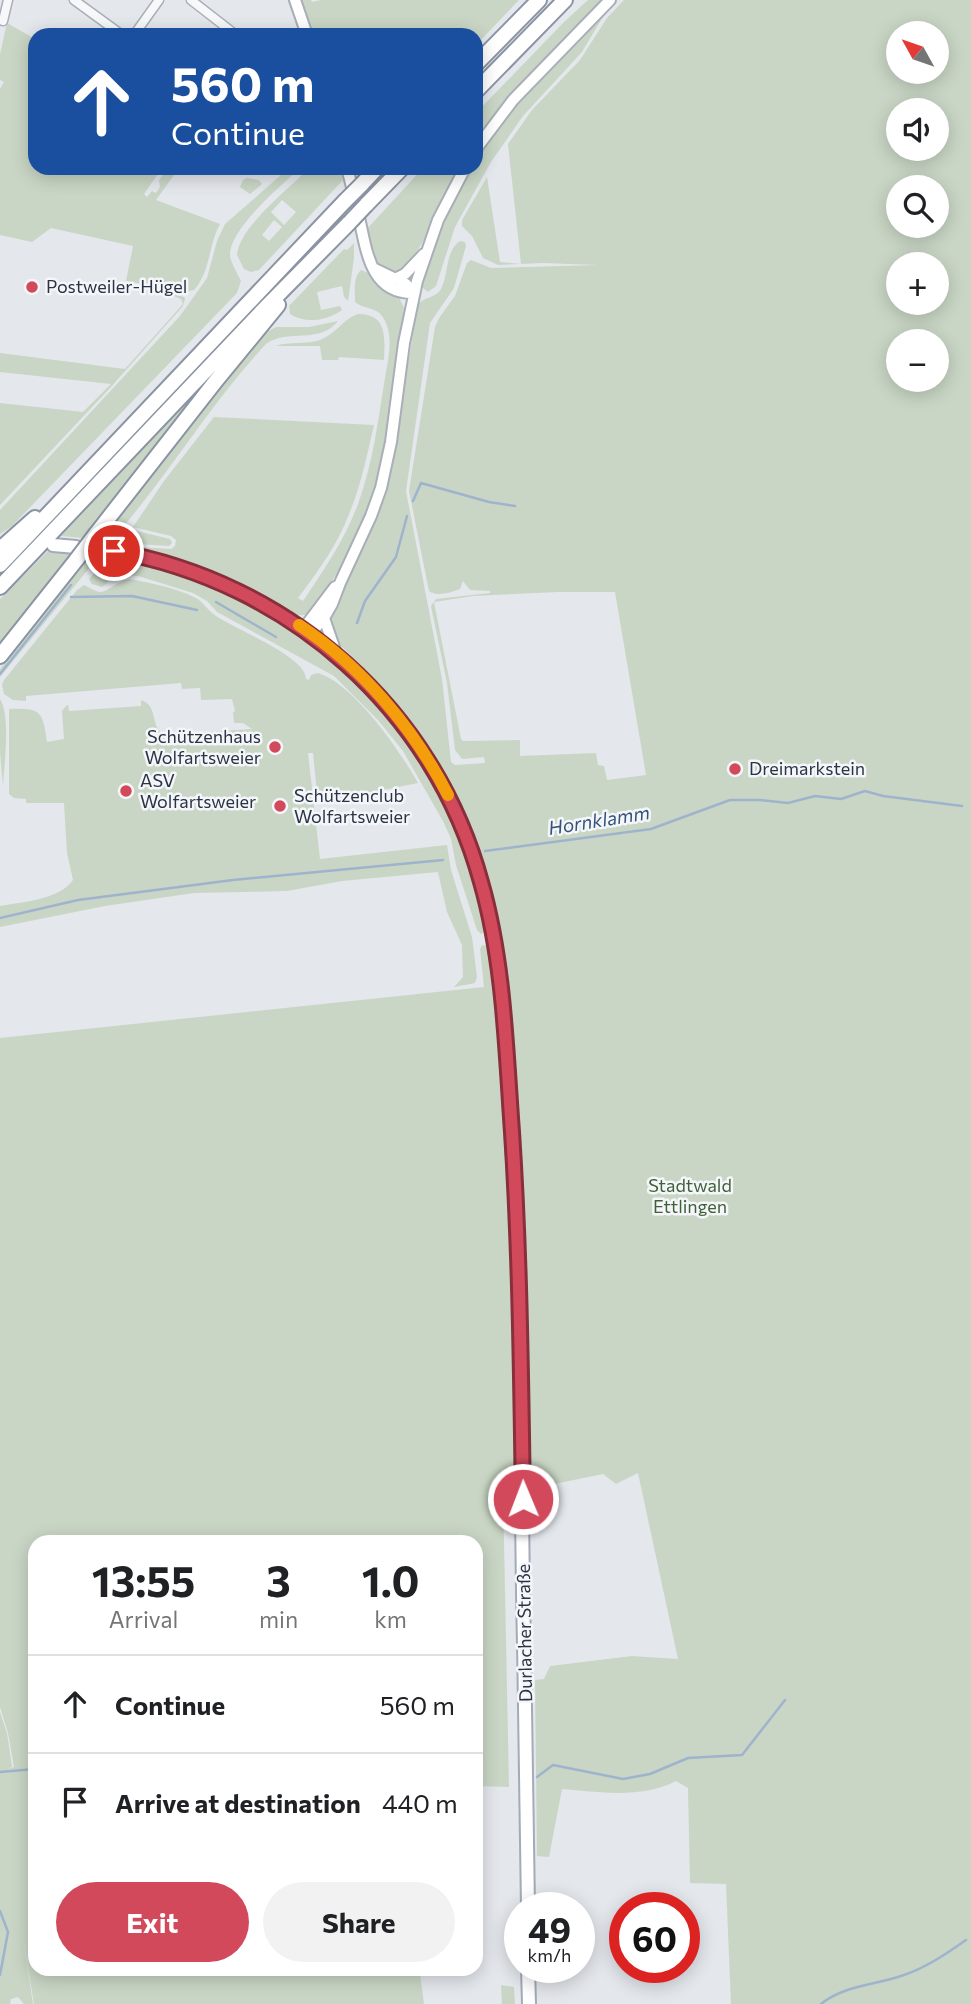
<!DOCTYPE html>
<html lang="en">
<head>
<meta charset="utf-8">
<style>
  :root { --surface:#fff; --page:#f2f2f2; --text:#202124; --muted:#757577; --line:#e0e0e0; --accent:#d1495b }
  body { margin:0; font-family:Commissioner,sans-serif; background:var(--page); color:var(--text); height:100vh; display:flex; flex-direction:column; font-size:26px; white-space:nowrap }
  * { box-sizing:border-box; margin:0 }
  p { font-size:23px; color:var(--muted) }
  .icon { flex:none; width:38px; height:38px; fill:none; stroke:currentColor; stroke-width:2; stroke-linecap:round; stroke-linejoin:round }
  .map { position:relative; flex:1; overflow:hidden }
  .panel { position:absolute; left:28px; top:1535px; width:455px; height:441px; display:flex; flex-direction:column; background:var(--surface); border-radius:21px; box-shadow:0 4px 18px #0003 }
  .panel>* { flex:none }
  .banner { position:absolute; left:28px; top:28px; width:455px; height:147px; border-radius:21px; box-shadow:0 4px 18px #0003; background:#1a4fa0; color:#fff; overflow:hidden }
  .needle { width:46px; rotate:310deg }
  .buttons { position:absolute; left:886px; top:21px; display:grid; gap:14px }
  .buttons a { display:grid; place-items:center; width:63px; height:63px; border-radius:50%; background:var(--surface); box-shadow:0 4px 18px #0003; font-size:35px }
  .speed { position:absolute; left:504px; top:1892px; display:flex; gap:14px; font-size:35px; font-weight:700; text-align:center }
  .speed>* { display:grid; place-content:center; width:91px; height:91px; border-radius:50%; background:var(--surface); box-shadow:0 4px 18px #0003; line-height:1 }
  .speed small { font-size:18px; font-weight:400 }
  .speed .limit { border:10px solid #d22; background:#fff; color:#111 }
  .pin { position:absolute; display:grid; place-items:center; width:60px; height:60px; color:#fff; margin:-30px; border:4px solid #fff; border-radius:50%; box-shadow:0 2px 7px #0007 }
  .me { position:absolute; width:77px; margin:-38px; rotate:359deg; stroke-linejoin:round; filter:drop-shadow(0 0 5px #0008) }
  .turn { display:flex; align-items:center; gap:24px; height:147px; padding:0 28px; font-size:32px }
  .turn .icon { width:91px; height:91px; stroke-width:2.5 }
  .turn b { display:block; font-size:49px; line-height:60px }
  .eta { display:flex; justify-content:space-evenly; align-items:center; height:119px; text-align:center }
  .eta b { font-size:42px; font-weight:700; line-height:49px }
  .action { display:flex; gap:14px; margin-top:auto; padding:14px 28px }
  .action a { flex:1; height:80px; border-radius:42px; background:var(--accent); color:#fff; font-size:28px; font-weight:700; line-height:80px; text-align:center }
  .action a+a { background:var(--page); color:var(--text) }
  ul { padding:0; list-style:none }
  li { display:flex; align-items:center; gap:21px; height:98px; padding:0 28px; border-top:2px solid var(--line) }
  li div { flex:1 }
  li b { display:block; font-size:26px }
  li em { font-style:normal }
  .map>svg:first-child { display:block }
</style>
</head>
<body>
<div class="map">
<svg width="971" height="2004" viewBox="0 0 971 2004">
  <rect width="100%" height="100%" fill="#e4e7ec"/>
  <path fill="#c9d6c5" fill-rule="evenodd" d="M 299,0 L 311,0 L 312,2 L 321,0 L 519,0 L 476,45 L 476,35 L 313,35 Z
    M 588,0 L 604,0 L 513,93 L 476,141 L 476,113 L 565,21 Z
    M 624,0 L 971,0 L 971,2004 L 731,2004 L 726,1884 L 690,1883 L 688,1788 L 676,1781 C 641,1799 600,1792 562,1789 L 549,1857 L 537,1856 L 535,1680 L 544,1679 L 550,1666 L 632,1656 L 678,1659 L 638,1473 L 616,1484 L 603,1474 L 554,1484 L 543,1508 L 531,1506 L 530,1488 L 503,1493 L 509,1787 L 476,1786 L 476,1542 L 35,1542 L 35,1969 L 408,1969 L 420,1974 L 424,2004 L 34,2004 L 22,1932 L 33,2004 L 24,2004 L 18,1997 L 11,1999 L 10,2004 L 0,2004 L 0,1712 L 7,1733 L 12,1767 L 7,1769 L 14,1767 L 8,1733 L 0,1707 L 0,1038 L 484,987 L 480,949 L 482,945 L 490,946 L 473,841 L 366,670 L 337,642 L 331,627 L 331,618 L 376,516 L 395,443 L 418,304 C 424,297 436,298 441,289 C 449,274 445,251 460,241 L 465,242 L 466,246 L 454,288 L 430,323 L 406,491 L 442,679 L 451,762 L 455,765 L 485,763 L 484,757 L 462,759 L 455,750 L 447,683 L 431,606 L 436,599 L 490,593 L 490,591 L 470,590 L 463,581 L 460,589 C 450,593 437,597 429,591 L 409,491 L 435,327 L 439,318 L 455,296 L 467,263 L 471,260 L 491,268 L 598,265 L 542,263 L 498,265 L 483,258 L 472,236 L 462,226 L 462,220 L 487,177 L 500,262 L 521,264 L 508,144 L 532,110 L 580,60 L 607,18 ZM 898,33 L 936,33 L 936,72 L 898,72 ZM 898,110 L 936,110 L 936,149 L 898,149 ZM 898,187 L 936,187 L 936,226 L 898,226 ZM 898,264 L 936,264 L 936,303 L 898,303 ZM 898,341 L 936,341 L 936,380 L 898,380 ZM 558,592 L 615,592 L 646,775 L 607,780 L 604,766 L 598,765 L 596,753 L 520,756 L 520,740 L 463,741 L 461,739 L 434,602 L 473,596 Z
    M 607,10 L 582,52 L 523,116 L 491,162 L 455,227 L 436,286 L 428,292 L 423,288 L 423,279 L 442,222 L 469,168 L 476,168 L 476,157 L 509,111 Z
    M 7,23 L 35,39 L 35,168 L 162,168 L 144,194 L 147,197 L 152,191 L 156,193 L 160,187 L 159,180 L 168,168 L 179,168 L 156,200 L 220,224 C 208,246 211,271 194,290 L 184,292 L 126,281 L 133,246 L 51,228 L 32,242 L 0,235 L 0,89 L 4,82 L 0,80 L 0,54 Z
    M 289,168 L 300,168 C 281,186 230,228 230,255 C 231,264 237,272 241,281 L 237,293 L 12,526 L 0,534 L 0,510 L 180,316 L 207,278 L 217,241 L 225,224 Z
    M 309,168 L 339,168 L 343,180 L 259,270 L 251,272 L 244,269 L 237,255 C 239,227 290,188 309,168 ZM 282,200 L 296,212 L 284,225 L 271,212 ZM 274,220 L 282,227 L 269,241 L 262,235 Z
    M 423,168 L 459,168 C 443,196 422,260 395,274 C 371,262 372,255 366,230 Z
    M 247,178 L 259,180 L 262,184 L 250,194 L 240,187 L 243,180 Z
    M 347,211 L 348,214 L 253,313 L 251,310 Z
    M 354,243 L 354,258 L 348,301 L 344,297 L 342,286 L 317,292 L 321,310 L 340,306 L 342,310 C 327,321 305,324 290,314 L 289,306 L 344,249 L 347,250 Z
    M 361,270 L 368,273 L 379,284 L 399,297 L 404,308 C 398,370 393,446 372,503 C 361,533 345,562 327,588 C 321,597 313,614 303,615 C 292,617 265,598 255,592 C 221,573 182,563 144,553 L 144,549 L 121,546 L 171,549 L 175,546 L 176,540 L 171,536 L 133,527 L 164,481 L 214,417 L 374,425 C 367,455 361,486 349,514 C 338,544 317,573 298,598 L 303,601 C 324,570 345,539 358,504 C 373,463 378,421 385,378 C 388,359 395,334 382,316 C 376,307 363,309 355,302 C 355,291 353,277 361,270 Z
    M 162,291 L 184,297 L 185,299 L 183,306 L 110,388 L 0,505 L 0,403 L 83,412 L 111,384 L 0,372 L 0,353 L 125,369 L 183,304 L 181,299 Z
    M 358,314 C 387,314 385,336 384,360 L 339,357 L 338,360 L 322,360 L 320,346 L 275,346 C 290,341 306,345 320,340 C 336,334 343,319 358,314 Z
    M 338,321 C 319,345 288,328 266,344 C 209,405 166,479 111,541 L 104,541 L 107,536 L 106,535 L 265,333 L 276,327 L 309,327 Z
    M 193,396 L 195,398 L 89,533 L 83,538 L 61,536 Z
    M 133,530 L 170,539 L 172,543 L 169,546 L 121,543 L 128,531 Z
    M 48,551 L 72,553 L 0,646 L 0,599 Z
    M 92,554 L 100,555 L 0,677 L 0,669 Z
    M 111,555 C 137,562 163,567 188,576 C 310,616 419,722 464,842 C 474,870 480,901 487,930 L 481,934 L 477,930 L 456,865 L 451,839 L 444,823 L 403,751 L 378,720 L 334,676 L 217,612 L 207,601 L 193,593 L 138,576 L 125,575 L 115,577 L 102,587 L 92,584 L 89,579 Z
    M 129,579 C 151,583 177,588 196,598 C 203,602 206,608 212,613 C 230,628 306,655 306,679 L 309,680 L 311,675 L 318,673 C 354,684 400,751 418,783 L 318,803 L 313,753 L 308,753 L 320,859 L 447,845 L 451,870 L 472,937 L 477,977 L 475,983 L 454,987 L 463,977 L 462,945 L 447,912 L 438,872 L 342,881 L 287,891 L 194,893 L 105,906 L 0,927 L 0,906 C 22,902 59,900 73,880 L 67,853 L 64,803 L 26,803 L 26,799 L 14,798 L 9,794 L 9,709 C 42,707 43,713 47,742 L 64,739 L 62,711 L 66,706 L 68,705 L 69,711 L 141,706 L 141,700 C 159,706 149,725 164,735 L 252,729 L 243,723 L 234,723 L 233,712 L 235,711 L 232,699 L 201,700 L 200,688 L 182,689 L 181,683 L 26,696 L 26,701 L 13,700 L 4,694 L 2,685 L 4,680 L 77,590 L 84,585 C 89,587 95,592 101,592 C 109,591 117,581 129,579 Z
    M 0,699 C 11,716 4,765 3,786 L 0,752 Z
    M 501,1985 L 514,1987 L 515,2004 L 502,2004 Z"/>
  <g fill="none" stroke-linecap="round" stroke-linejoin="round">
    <path stroke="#9fb4cc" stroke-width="2.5" d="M 413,501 L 421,483 L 489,502 L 515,506
      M 71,597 L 132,596 L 197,610
      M 216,602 L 276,637
      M 357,623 L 365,601 L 396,557 L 407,516
      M 0,674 L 71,585
      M 485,851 L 651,829 L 730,800 L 760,800 L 788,803 L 815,796 L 841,799 L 865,791 L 883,796 L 962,806
      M 0,918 L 78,900 L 233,880 L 443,860
      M 0,1772 L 35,1769
      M 537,1777 L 553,1765 L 623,1779 L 650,1774 L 688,1758 L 742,1755 L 785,1700
      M 0,1911 L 8,1932 L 0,1975
      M 821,2004 C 844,1985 877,1985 904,1975 C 927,1967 946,1954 966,1940"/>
    <g stroke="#a9aeb7" stroke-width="11">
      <path id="street" d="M 74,0 L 122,35
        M 191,0 L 236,35
        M 3,21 L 8,0
        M 134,35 L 159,0"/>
    </g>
    <g stroke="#a9aeb7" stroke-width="14">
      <path id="secondary" d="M 295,0 L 307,35
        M 476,149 L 513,100 L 610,0
        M 347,168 C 352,186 356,204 360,222 C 367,254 372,294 414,293
        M 375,269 L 406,284 L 414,293
        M 395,279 L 405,274 L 424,254
        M 324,618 L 336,653
        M 304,628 L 335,587
        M 311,633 L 324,618 L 332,604 L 340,583 L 371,516 L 381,488 L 391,442 L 404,343 L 417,281 L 438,220 L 465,168"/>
    </g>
    <g stroke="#a3abb8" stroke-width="16">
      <path id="primary" d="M 53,545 L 76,547
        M 97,549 L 104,550
        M 114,551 C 264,578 395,675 458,816 C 503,918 505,1034 512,1144 C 524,1310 520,1476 524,1643 C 526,1731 527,1819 528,1908
        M 528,1967 L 529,2004"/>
    </g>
    <g stroke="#8b94a3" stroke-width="18">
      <path id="highway" d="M 476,64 L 539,0
        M 476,91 L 565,0
        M 361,185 L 377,168
        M 366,205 L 402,168
        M 96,534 L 215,382 L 278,305
        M 0,549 L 35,518
        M 0,565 L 345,201
        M 0,587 L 268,305 L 349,223
        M 0,656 L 77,559"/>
    </g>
    <use href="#street" stroke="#f7f8fa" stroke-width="8"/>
    <use href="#secondary" stroke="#fff" stroke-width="10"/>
    <use href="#primary" stroke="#fff" stroke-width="12"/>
    <use href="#highway" stroke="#fff" stroke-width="14"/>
    <g stroke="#8b94a3" stroke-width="18" stroke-linecap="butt">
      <path id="highway-bridge" d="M 345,201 L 361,185
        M 349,223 L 366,205
        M 77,559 L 96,534"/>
    </g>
    <use href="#highway-bridge" stroke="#fff" stroke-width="14"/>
  </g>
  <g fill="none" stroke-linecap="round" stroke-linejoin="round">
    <g stroke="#882f3b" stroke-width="18">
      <path id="route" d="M 114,551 C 289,582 434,709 481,882 C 504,962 506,1049 512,1132 C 520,1254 521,1377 523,1499"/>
    </g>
    <use href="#route" stroke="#d1495b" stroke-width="12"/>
    <path stroke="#f59e0b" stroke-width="12" d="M 299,625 C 362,667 413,727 448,795"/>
  </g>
  <g fill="#d1495b" stroke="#f4f6f9" stroke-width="2.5">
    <circle cx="32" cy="287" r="7"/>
    <circle cx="275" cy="747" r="7"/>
    <circle cx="735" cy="769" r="7"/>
    <circle cx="126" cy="791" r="7"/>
    <circle cx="280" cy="806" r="7"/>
  </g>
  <g text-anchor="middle" stroke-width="5" stroke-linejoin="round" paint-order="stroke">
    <g font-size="18" fill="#2b3445" stroke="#f4f6f9" text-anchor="start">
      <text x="46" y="293">Postweiler-Hügel</text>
      <text x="261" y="743" text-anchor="end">Schützenhaus<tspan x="261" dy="21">Wolfartsweier</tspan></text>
      <text x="749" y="775">Dreimarkstein</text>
      <text x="140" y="787">ASV<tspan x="140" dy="21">Wolfartsweier</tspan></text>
      <text x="294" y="802">Schützenclub<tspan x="294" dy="21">Wolfartsweier</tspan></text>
    </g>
    <g font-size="18" fill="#3f6138" stroke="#f4f6f9">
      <text x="690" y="1192">Stadtwald<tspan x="690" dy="21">Ettlingen</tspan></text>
    </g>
    <g font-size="18" fill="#2b3445" stroke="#f4f6f9">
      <text transform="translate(525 1633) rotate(-91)" y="6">Durlacher Straße</text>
    </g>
    <g font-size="19" font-style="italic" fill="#34527a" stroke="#f4f6f9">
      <text transform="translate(599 820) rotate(-9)" y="7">Hornklamm</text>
    </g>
  </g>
</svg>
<div class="buttons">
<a><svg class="needle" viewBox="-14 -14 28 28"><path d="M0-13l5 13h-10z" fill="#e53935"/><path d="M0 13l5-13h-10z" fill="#757577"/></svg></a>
<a><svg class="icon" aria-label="sound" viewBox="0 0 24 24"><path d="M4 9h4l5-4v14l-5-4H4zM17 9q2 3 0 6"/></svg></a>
<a><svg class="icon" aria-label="search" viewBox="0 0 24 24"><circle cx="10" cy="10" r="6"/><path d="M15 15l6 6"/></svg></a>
<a>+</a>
<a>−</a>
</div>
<div class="speed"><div>49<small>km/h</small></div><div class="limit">60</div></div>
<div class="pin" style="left:114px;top:551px;background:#d93025"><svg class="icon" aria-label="arrive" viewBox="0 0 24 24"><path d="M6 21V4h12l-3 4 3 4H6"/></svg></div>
<svg class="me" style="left:523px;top:1499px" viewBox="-20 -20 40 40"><circle r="17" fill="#d1495b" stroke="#fff" stroke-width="3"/><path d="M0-11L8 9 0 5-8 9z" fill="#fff"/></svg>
<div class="banner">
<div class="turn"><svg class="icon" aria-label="ahead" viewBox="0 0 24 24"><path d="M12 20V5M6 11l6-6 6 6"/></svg><div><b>560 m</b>Continue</div></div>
</div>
<section class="panel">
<div class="eta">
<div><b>13:55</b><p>Arrival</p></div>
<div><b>3</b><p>min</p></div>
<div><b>1.0</b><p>km</p></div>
</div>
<ul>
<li><svg class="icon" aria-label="ahead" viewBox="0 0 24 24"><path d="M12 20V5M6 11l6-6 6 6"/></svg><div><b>Continue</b></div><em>560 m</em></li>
<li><svg class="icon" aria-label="arrive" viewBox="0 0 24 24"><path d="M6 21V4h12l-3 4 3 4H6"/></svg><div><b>Arrive at destination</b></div><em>440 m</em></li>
</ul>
<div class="action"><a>Exit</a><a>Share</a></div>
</section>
</div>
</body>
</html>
